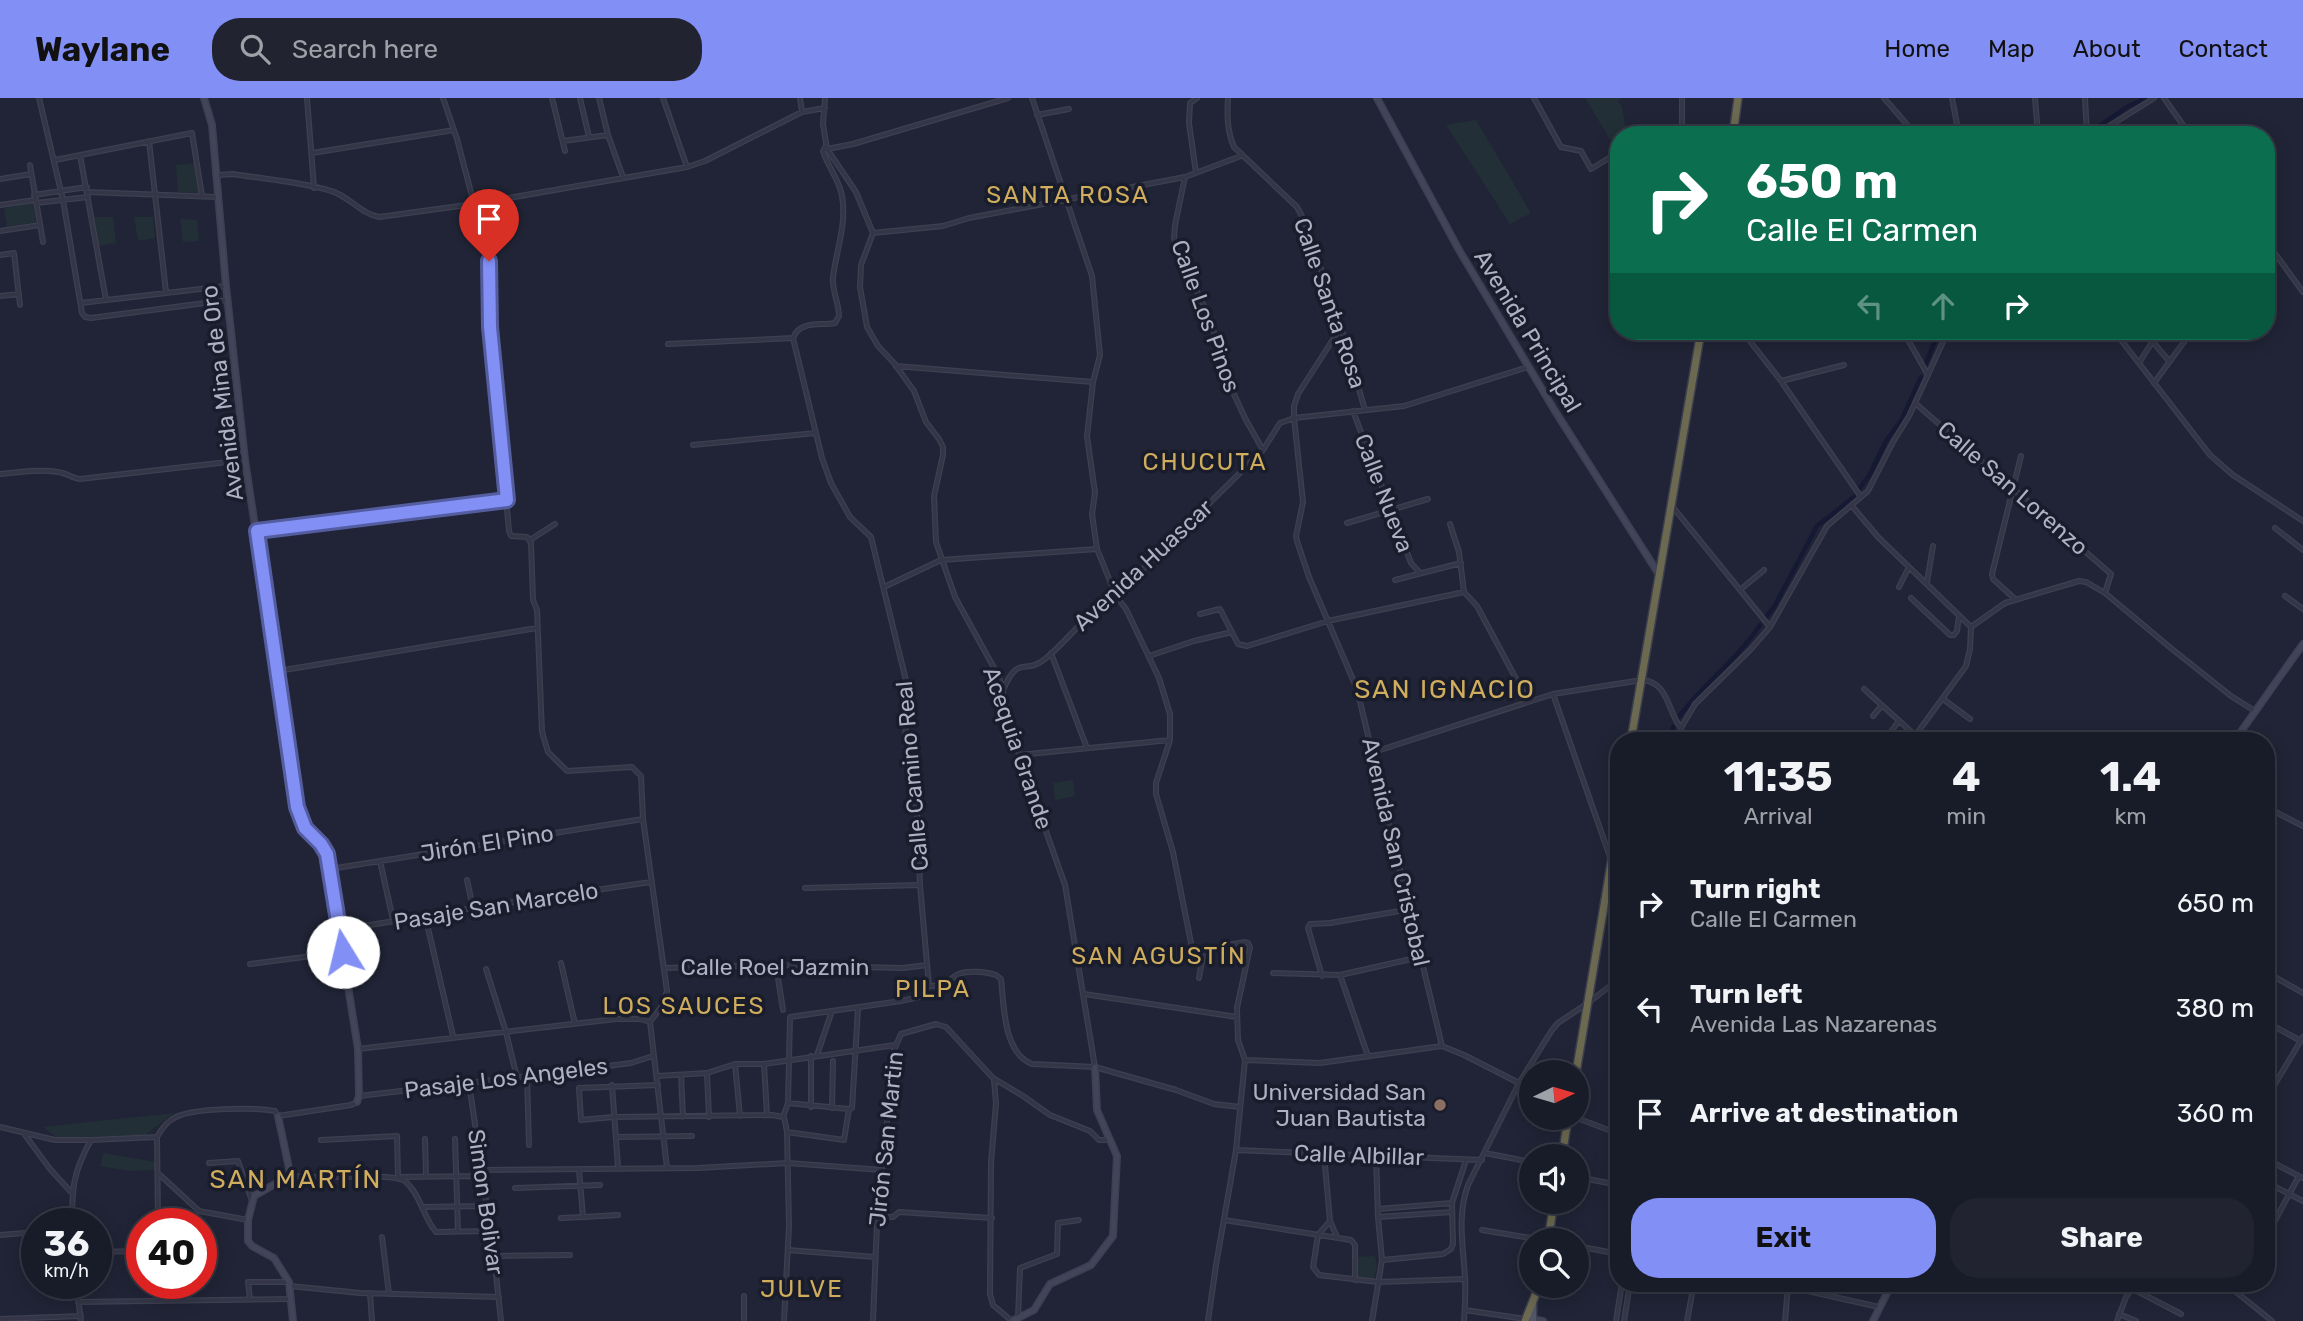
<!DOCTYPE html>
<html lang="en">
<head>
<meta charset="utf-8">
<style>
  :root { --surface:#181b28; --page:#212430; --text:#f1f3f6; --muted:#9fa1a8; --line:#363945; --accent:#828ff4 }
  body { margin:0; font-family:Rubik,sans-serif; background:var(--page); color:var(--text); height:100vh; display:flex; flex-direction:column; font-size:26px; white-space:nowrap }
  * { box-sizing:border-box; margin:0 }
  p { font-size:23px; color:var(--muted) }
  .icon { flex:none; width:38px; height:38px; fill:none; stroke:currentColor; stroke-width:2; stroke-linecap:round; stroke-linejoin:round }
  .map { position:relative; flex:1; overflow:hidden }
  .sheet { position:absolute; left:1610px; top:634px; width:665px; height:560px; display:flex; flex-direction:column; background:var(--surface); border-radius:28px; box-shadow:0 4px 18px #0003,0 0 0 2px var(--line) }
  .sheet>* { flex:none }
  .top-card { position:absolute; left:1610px; top:28px; width:665px; height:214px; border-radius:28px; box-shadow:0 4px 18px #0003,0 0 0 2px var(--line); background:#0b6e4f; color:#fff; overflow:hidden }
  .needle { width:46px; rotate:85deg }
  .tools { position:absolute; left:1519px; top:962px; display:grid; gap:14px }
  .tools a { display:grid; place-items:center; width:70px; height:70px; border-radius:50%; background:var(--surface); box-shadow:0 4px 18px #0003,0 0 0 2px var(--line); font-size:35px }
  .speed { position:absolute; left:21px; top:1110px; display:flex; gap:14px; font-size:35px; font-weight:700; text-align:center }
  .speed>* { display:grid; place-content:center; width:91px; height:91px; border-radius:50%; background:var(--surface); box-shadow:0 4px 18px #0003,0 0 0 2px var(--line); line-height:1 }
  .speed small { font-size:18px; font-weight:400 }
  .speed .limit { border:10px solid #d22; background:#fff; color:#111 }
  .pin { position:absolute; display:grid; place-items:center; width:60px; height:60px; color:#fff; margin:-72px -30px; border-radius:50% 50% 50% 0; rotate:-45deg; box-shadow:0 0 7px #0007 }
  .pin .icon { rotate:45deg }
  .me { position:absolute; width:77px; margin:-38px; rotate:351deg; stroke-linejoin:round; filter:drop-shadow(0 0 5px #0008) }
  .turn { display:flex; align-items:center; gap:24px; height:147px; padding:0 21px; font-size:32px }
  .turn .icon { width:91px; height:91px; stroke-width:2.5 }
  .turn b { display:block; font-size:49px; line-height:60px }
  .lanes { display:flex; align-items:center; height:66px; padding:0 21px; background:#0003; justify-content:center; gap:35px; direction:ltr }
  .lanes .off { opacity:.35 }
  .eta { display:flex; justify-content:space-evenly; align-items:center; height:119px; text-align:center }
  .eta b { font-size:42px; font-weight:700; line-height:49px }
  .primary-button { display:flex; gap:14px; margin-top:auto; padding:14px 21px }
  .primary-button a { flex:1; height:80px; border-radius:28px; background:var(--accent); color:#111; font-size:28px; font-weight:700; line-height:80px; text-align:center }
  .primary-button a+a { background:var(--page); color:var(--text) }
  ul { padding:0; list-style:none }
  li { display:flex; align-items:center; gap:21px; height:105px; padding:0 21px }
  li div { flex:1 }
  li b { display:block; font-size:26px }
  li em { font-style:normal }
  header { display:flex; align-items:center; gap:42px; box-sizing:border-box; height:98px; padding:0 35px; background:var(--accent); color:#111 }
  header strong { font-size:33px }
  nav { display:flex; gap:38px; margin-inline-start:auto; font-size:24px }
  .search { width:490px; height:63px; background:var(--page); display:flex; align-items:center; gap:18px; box-sizing:border-box; padding:0 24px; border-radius:28px; color:var(--muted); font-size:26px }
  .map>svg:first-child { display:block }
</style>
</head>
<body>
<header>
<strong>Waylane</strong>
<div class="search"><svg class="icon" aria-label="search" viewBox="0 0 24 24"><circle cx="10" cy="10" r="6"/><path d="M15 15l6 6"/></svg>Search here</div>
<nav><a>Home</a><a>Map</a><a>About</a><a>Contact</a></nav>
</header>
<div class="map">
<svg width="2303" height="1223" viewBox="0 0 2303 1223">
  <rect width="100%" height="100%" fill="#202436"/>
  <path fill="#222f37" d="M 1585,0 L 1622,0 L 1618,3 L 1622,9 L 1627,37 L 1619,37 L 1619,49 L 1616,51 Z
    M 1476,22 L 1531,115 L 1510,126 L 1446,27 Z
    M 195,65 L 199,95 L 178,94 L 176,67 Z
    M 33,105 L 36,124 L 7,129 L 4,110 Z
    M 94,119 L 113,119 L 116,145 L 99,148 Z
    M 134,119 L 153,119 L 155,140 L 138,143 Z
    M 180,121 L 197,122 L 199,143 L 183,144 Z
    M 1073,682 L 1075,698 L 1055,702 L 1053,685 Z
    M 174,1015 L 145,1037 L 57,1040 L 43,1029 Z
    M 103,1055 L 156,1064 L 156,1072 L 129,1073 L 100,1068 Z
    M 1375,1158 L 1377,1167 L 1374,1182 L 1357,1182 L 1357,1159 Z"/>
  <g fill="none" stroke-linecap="round" stroke-linejoin="round">
    <path stroke="#151933" stroke-width="4.5" d="M 2090,34 L 2127,9 L 2146,0
      M 1924,270 L 1939,233
      M 1859,391 L 1870,376 L 1886,343 L 1902,321 L 1921,279
      M 1766,519 L 1774,509 L 1817,428 L 1854,399
      M 1678,620 C 1703,586 1737,562 1760,527
      M 1670,642 L 1673,629"/>
    <g stroke="#3d4050" stroke-width="6">
      <path id="street" d="M 39,0 L 63,102 L 82,215 L 85,219 L 91,220 L 228,202
        M 307,0 L 314,90
        M 443,0 L 457,41 L 489,163 L 490,229 L 509,433 L 511,438 L 527,439 L 531,445 L 533,502 L 537,512 L 542,634 L 548,654 L 567,673 L 632,669 L 641,678 L 643,721 L 667,893 L 661,909 L 650,924
        M 552,0 L 565,53
        M 580,0 L 589,39
        M 599,0 L 608,37 L 623,79
        M 663,0 L 687,69
        M 800,0 L 802,14
        M 825,0 L 823,26 L 827,51 L 856,94 L 873,135 L 861,167 L 860,189 L 867,229 L 878,248 L 894,265 L 914,293 L 926,324 L 939,341 L 943,349 L 943,357 L 934,398 L 936,444 L 955,499 L 999,579 L 1019,657 L 1065,787 L 1095,969
        M 1032,0 L 1092,178 L 1100,257 L 1093,284 L 1087,338 L 1095,395 L 1092,416 L 1097,451 L 1116,498 L 1126,511 L 1159,580 L 1170,616 L 1170,642 L 1156,685 L 1156,696 L 1173,754 L 1192,850 L 1196,853 L 1245,844 L 1248,845 L 1250,849 L 1237,910 L 1238,942 L 1245,962 L 1236,1052 L 1216,1167 L 1208,1223
        M 1228,0 C 1227,17 1227,33 1234,49 L 1297,109 L 1304,122 L 1341,229 L 1365,312
        M 1534,0 L 1561,49 L 1581,53 L 1591,71 L 1619,54
        M 1682,0 L 1682,37
        M 1884,0 L 1916,37
        M 1952,0 L 1959,37
        M 2035,0 L 2038,37
        M 2085,0 L 2087,37
        M 2164,0 L 2190,37
        M 1037,17 L 1069,11
        M 2095,37 L 2154,0
        M 149,43 L 166,194
        M 563,43 L 608,37
        M 827,51 L 853,46 L 1008,0
        M 312,55 L 454,32
        M 80,57 L 106,202
        M 55,62 L 192,35 L 202,98
        M 30,67 L 43,144
        M 1196,75 L 1189,25 L 1190,5 L 1197,0
        M 218,77 L 233,76 C 263,81 304,84 331,93 C 349,98 361,116 379,119 L 474,106 L 687,69 L 705,63 L 802,14 L 825,10
        M 1185,79 L 1175,127 L 1174,140 L 1177,153 L 1208,216 L 1232,292 L 1246,322 L 1263,352
        M 0,81 L 31,76
        M 87,94 L 218,99
        M 34,97 L 87,89
        M 36,105 L 88,99
        M 0,107 L 35,102
        M 0,133 L 40,127
        M 873,135 L 943,128 L 969,120 L 1185,79 L 1241,58
        M 2266,143 L 2303,194
        M 0,157 L 14,155 L 20,207
        M 0,198 L 19,196
        M 81,205 L 226,188
        M 1742,233 L 1781,283 L 1861,399
        M 1903,233 L 1928,277
        M 2114,233 L 2210,357 L 2233,377 L 2303,423
        M 2194,233 L 2200,241
        M 793,240 L 822,360 L 831,385 L 850,419 L 871,439 L 910,599 C 912,613 906,623 905,637 L 917,716 L 920,787 L 929,888
        M 793,240 C 800,222 820,228 835,225 L 839,218 C 839,205 832,193 833,180 C 836,152 847,127 842,98 C 839,81 828,69 823,53 L 826,48
        M 2152,243 L 2169,263
        M 668,246 L 793,240
        M 2139,265 L 2159,233
        M 896,268 L 1093,284
        M 1781,283 L 1844,267
        M 2154,285 L 2192,233
        M 1915,305 L 2111,476 L 2105,495
        M 1353,313 L 1411,465 L 1420,475
        M 693,347 L 816,335
        M 0,376 C 19,374 39,371 58,374 C 66,375 72,380 80,381 L 245,362
        M 1672,408 L 1770,529
        M 1852,408 L 1878,439 L 1971,529 L 1970,551 L 1966,568 L 1912,642
        M 1347,425 L 1428,401
        M 1450,426 L 1459,454 L 1464,494 L 1477,508 L 1528,603
        M 2275,430 L 2303,452
        M 257,433 L 507,402
        M 530,442 L 555,426
        M 1395,482 L 1461,465
        M 1927,484 L 1933,448
        M 884,489 L 941,462 L 1097,451
        M 1899,489 L 1909,469
        M 1740,492 L 1764,472
        M 2285,498 L 2303,511
        M 1911,500 L 1950,537 L 1954,537 L 1957,533 L 1959,518
        M 2015,501 L 1993,481 L 1992,476 L 2021,358
        M 1200,516 L 1220,511 L 1238,546 L 1247,548 L 1328,523 L 1464,494
        M 1971,529 L 2005,505 L 2079,483 L 2086,484 L 2105,495 L 2172,551 L 2231,598 L 2255,613
        M 1051,555 L 1087,650
        M 1149,558 L 1194,543 L 1232,534
        M 278,573 L 537,530
        M 1864,591 L 1916,638
        M 1003,592 C 1019,555 1024,578 1045,561 C 1070,541 1087,513 1116,498 L 1263,352 L 1280,325 L 1294,320 L 1294,308 L 1298,296 L 1341,229
        M 1553,596 L 1610,759
        M 1943,601 L 1970,621
        M 1873,618 L 1882,607
        M 1886,640 L 1899,623
        M 1678,642 L 1681,630 L 1695,606 L 1751,551 L 1770,529 L 1827,428 L 1868,393 L 1893,344 L 1909,318 L 1948,233
        M 1374,654 L 1553,596 L 1642,582 C 1669,584 1667,613 1681,630
        M 1019,657 L 1170,642
        M 2266,709 L 2303,728
        M 380,763 L 393,822
        M 330,771 L 643,721
        M 467,782 L 473,810
        M 805,790 L 920,787
        M 425,817 L 453,938
        M 340,832 L 473,810 L 651,784
        M 561,865 L 575,926
        M 250,866 L 343,854
        M 776,867 L 783,912
        M 664,870 L 776,867 L 903,870 L 927,867
        M 486,871 L 506,934 L 517,980
        M 2266,874 L 2303,895
        M 1273,875 L 1340,877 L 1420,859
        M 1340,877 L 1368,958
        M 1322,878 L 1308,830 L 1310,826 L 1330,825 L 1411,811
        M 1199,880 L 1204,852
        M 929,888 C 947,887 943,887 955,878 C 964,871 987,874 996,877 L 1001,881 C 1004,907 1003,955 1032,966 L 1095,969 L 1176,992 L 1214,1006 L 1240,1009
        M 1084,896 L 1237,919
        M 650,924 L 667,1070
        M 2266,924 L 2301,943
        M 1442,948 L 1357,591 L 1309,479 L 1297,443 L 1296,438 L 1303,404 L 1294,320 L 1404,308 L 1528,269
        M 358,951 L 616,921 L 640,921 L 650,924
        M 817,957 L 832,913
        M 811,958 L 811,1009
        M 1245,962 L 1320,965 L 1442,948 L 1464,957 L 1519,985
        M 735,966 L 740,1018
        M 764,966 L 767,1017
        M 707,976 L 709,1019
        M 681,977 L 683,1019
        M 527,978 L 529,1047
        M 657,978 L 707,975 L 735,966 L 764,966 L 895,947
        M 994,982 L 996,1005 L 991,1065 L 990,1196 L 993,1207 L 1012,1223
        M 469,985 L 494,1158 L 501,1223
        M 612,987 L 618,1069
        M 658,987 L 579,990 L 581,1022 L 613,1019 L 772,1017 L 783,1019
        M 359,998 L 585,971 L 631,965 L 653,958
        M 2266,1001 L 2303,939
        M 788,1005 L 849,1011
        M 832,1010 L 833,963
        M 783,1019 L 788,1005 L 790,919 L 901,903 L 919,899 L 929,888
        M 784,1019 L 787,1034 L 789,1128 L 784,1223
        M 1577,1020 L 1619,1036
        M 0,1029 L 55,1042 L 91,1042 L 157,1039
        M 787,1034 L 844,1042 L 849,1011 L 852,1010 L 858,911
        M 25,1037 L 50,1071 L 71,1094
        M 616,1039 L 692,1038
        M 425,1041 L 426,1078
        M 455,1041 L 458,1133
        M 321,1042 L 397,1038 L 398,1079 L 482,1078
        M 1236,1052 L 1482,1062
        M 1485,1055 L 1531,1064
        M 1324,1056 L 1330,1123 L 1337,1139
        M 2266,1061 L 2303,1080
        M 209,1065 L 238,1063 L 252,1103
        M 482,1072 L 698,1070 L 788,1065 L 882,1072
        M 579,1072 L 583,1119 L 618,1117
        M 159,1076 L 199,1113 L 248,1122
        M 288,1077 C 313,1083 393,1073 406,1084 C 420,1096 424,1121 436,1134 L 490,1133
        M 1577,1079 L 1619,1087
        M 2266,1084 L 2303,1103
        M 515,1090 L 600,1087
        M 422,1109 L 486,1108
        M 1378,1111 L 1452,1105
        M 877,1119 L 893,1119 L 899,1114 L 992,1120
        M 1378,1119 L 1452,1114
        M 561,1120 L 583,1119
        M 1224,1122 L 1351,1142 L 1355,1147 L 1355,1182
        M 1330,1123 L 1318,1137 L 1313,1169 L 1319,1177 L 1378,1184 L 1465,1181
        M 72,1125 C 72,1090 73,1074 91,1042
        M 158,1125 L 157,1039 C 162,1030 167,1023 176,1019 C 194,1010 254,1009 275,1013 L 278,1018 L 351,1007 L 357,1004
        M 1482,1132 L 1549,1143
        M 0,1137 L 37,1134
        M 382,1139 L 389,1196
        M 2266,1139 L 2299,1078
        M 1577,1148 L 1619,1156
        M 788,1152 L 875,1159
        M 96,1154 L 142,1153
        M 494,1158 L 570,1157
        M 1383,1162 L 1443,1156 L 1451,1151 L 1453,1146 L 1452,1105 L 1466,1062
        M 76,1185 L 81,1223
        M 1772,1185 L 1879,1209
        M 2225,1185 L 2272,1223
        M 290,1188 L 360,1195 L 499,1199
        M 2133,1191 L 2181,1216
        M 370,1196 L 372,1223
        M 744,1198 L 744,1223
        M 250,1201 L 248,1184 L 289,1184
        M 78,1204 L 290,1201
        M 1465,1212 L 1525,1221
        M 2119,1216 L 2136,1223
        M 1018,1220 L 1020,1170 L 1057,1156 L 1058,1125 L 1079,1122
        M 0,1221 L 81,1218
        M 873,1223 L 877,1125 L 894,952 L 901,936 L 936,926 L 946,929 L 993,980 L 1023,998 L 1050,1017 L 1090,1033 L 1099,1042 L 1105,1042 L 1109,1039
        M 1372,1223 L 1382,1162 L 1378,1119 L 1376,1058
        M 1464,1223 C 1465,1208 1466,1194 1465,1179 C 1463,1147 1457,1118 1468,1087 L 1519,985 L 1552,932 L 1558,925 L 1588,905 L 1619,881
        M 1616,1223 L 1622,1185
        M 1624,1223 L 1630,1185
        M 1687,1223 L 1694,1185
        M 1785,1223 L 1788,1188
        M 2117,1223 L 2126,1199 L 2136,1185"/>
    </g>
    <g stroke="#3d4050" stroke-width="8">
      <path id="secondary" d="M 204,0 L 212,27 L 226,188 L 245,362 L 292,675 C 294,694 296,714 305,730 C 311,740 321,746 327,756 L 358,951 L 359,998 L 357,1004
        M 1377,0 L 1459,152 L 1555,313 L 1660,478
        M 2235,642 L 2303,546
        M 278,1018 L 290,1075 L 287,1079 L 254,1098 L 248,1122 L 248,1143 L 252,1148 L 274,1160 L 289,1184 L 293,1223
        M 1530,1221 L 1543,1223
        M 1012,1223 L 1034,1212 L 1050,1186 L 1091,1167 L 1113,1138 L 1117,1058 L 1097,1012 L 1095,969
        M 1873,1223 L 1892,1185"/>
    </g>
    <g stroke="#3d4050" stroke-width="9">
      <path id="primary" d="M 1533,1223 L 1533,1205"/>
    </g>
    <g stroke="#3b3e4e" stroke-width="10">
      <path id="highway" d="M 1733,37 L 1738,0
        M 1631,642 L 1701,233
        M 1576,975 L 1619,718
        M 1562,1059 L 1568,1020
        M 1548,1143 L 1554,1104
        M 1525,1223 L 1539,1188"/>
    </g>
    <use href="#street" stroke="#343647" stroke-width="3.5"/>
    <use href="#secondary" stroke="#424459" stroke-width="5"/>
    <use href="#primary" stroke="#515567" stroke-width="6"/>
    <use href="#highway" stroke="#6c6951" stroke-width="7"/>
  </g>
  <g fill="none" stroke-linecap="round" stroke-linejoin="round">
    <g stroke="#545d9f" stroke-width="18">
      <path id="route" d="M 343,854 L 327,756 L 321,746 L 305,730 L 297,709 L 257,433 L 507,402 L 490,229 L 489,163"/>
    </g>
    <use href="#route" stroke="#828ff4" stroke-width="12"/>
  </g>
  <circle fill="#8d6e63" stroke="#191c2b" stroke-width="2.5" cx="1440" cy="1007" r="7"/>
  <g text-anchor="middle" stroke-width="7" stroke-linejoin="round" paint-order="stroke">
    <g font-size="23" fill="#aeb0c3" stroke="#191c2b">
      <text transform="translate(1330 205) rotate(71)" y="8">Calle Santa Rosa</text>
      <text transform="translate(1206 218) rotate(70)" y="8">Calle Los Pinos</text>
      <text transform="translate(1528 233) rotate(59)" y="8">Avenida Principal</text>
      <text transform="translate(222 295) rotate(-97)" y="8">Avenida Mina de Oro</text>
      <text transform="translate(2013 390) rotate(41)" y="8">Calle San Lorenzo</text>
      <text transform="translate(1384 395) rotate(69)" y="8">Calle Nueva</text>
      <text transform="translate(1143 467) rotate(-43)" y="8">Avenida Huascar</text>
      <text transform="translate(1018 650) rotate(71)" y="8">Acequia Grande</text>
      <text transform="translate(912 678) rotate(-95)" y="8">Calle Camino Real</text>
      <text transform="translate(487 745) rotate(-9)" y="8">Jirón El Pino</text>
      <text transform="translate(1396 754) rotate(77)" y="8">Avenida San Cristobal</text>
      <text transform="translate(496 808) rotate(-9)" y="8">Pasaje San Marcelo</text>
      <text x="775" y="877">Calle Roel Jazmin</text>
      <text transform="translate(506 980) rotate(-7)" y="8">Pasaje Los Angeles</text>
      <text transform="translate(886 1041) rotate(-84)" y="8">Jirón San Martin</text>
      <text transform="translate(1359 1057) rotate(2)" y="8">Calle Albillar</text>
      <text transform="translate(486 1104) rotate(82)" y="8">Simon Bolivar</text>
    </g>
    <g font-size="23" fill="#aeb0c3" stroke="#191c2b" text-anchor="end">
      <text x="1426" y="1002">Universidad San<tspan x="1426" dy="26">Juan Bautista</tspan></text>
    </g>
    <g font-size="24" letter-spacing="2" fill="#cfad5d" stroke="#191c2b">
      <text x="1068" y="105">SANTA ROSA</text>
      <text x="1205" y="372">CHUCUTA</text>
      <text x="1159" y="866">SAN AGUSTÍN</text>
      <text x="933" y="899">PILPA</text>
      <text x="684" y="916">LOS SAUCES</text>
      <text x="802" y="1199">JULVE</text>
    </g>
    <g font-size="26" letter-spacing="2" fill="#cfad5d" stroke="#191c2b">
      <text x="1445" y="600">SAN IGNACIO</text>
      <text x="296" y="1090">SAN MARTÍN</text>
    </g>
  </g>
</svg>
<div class="tools">
<a><svg class="needle" viewBox="-14 -14 28 28"><path d="M0-13l5 13h-10z" fill="#e53935"/><path d="M0 13l5-13h-10z" fill="#9fa1a8"/></svg></a>
<a><svg class="icon" aria-label="sound" viewBox="0 0 24 24"><path d="M4 9h4l5-4v14l-5-4H4zM17 9q2 3 0 6"/></svg></a>
<a><svg class="icon" aria-label="search" viewBox="0 0 24 24"><circle cx="10" cy="10" r="6"/><path d="M15 15l6 6"/></svg></a>
</div>
<div class="speed"><div>36<small>km/h</small></div><div class="limit">40</div></div>
<div class="pin" style="left:489px;top:163px;background:#d93025"><svg class="icon" aria-label="arrive" viewBox="0 0 24 24"><path d="M6 21V4h12l-3 4 3 4H6"/></svg></div>
<svg class="me" style="left:343px;top:854px" viewBox="-20 -20 40 40"><circle r="19" fill="#fff"/><path d="M0-13L10 11 0 6-10 11z" fill="#828ff4"/></svg>
<div class="top-card">
<div class="turn"><svg class="icon" aria-label="right" viewBox="0 0 24 24"><path d="M7 20v-9h11M14 6l5 5-5 5"/></svg><div><b>650 m</b>Calle El Carmen</div></div>
<div class="lanes"><svg class="icon off" aria-label="left" viewBox="0 0 24 24"><path d="M17 20v-9H6M10 6l-5 5 5 5"/></svg><svg class="icon off" aria-label="ahead" viewBox="0 0 24 24"><path d="M12 20V5M6 11l6-6 6 6"/></svg><svg class="icon" aria-label="right" viewBox="0 0 24 24"><path d="M7 20v-9h11M14 6l5 5-5 5"/></svg></div>
</div>
<section class="sheet">
<div class="eta">
<div><b>11:35</b><p>Arrival</p></div>
<div><b>4</b><p>min</p></div>
<div><b>1.4</b><p>km</p></div>
</div>
<ul>
<li><svg class="icon" aria-label="right" viewBox="0 0 24 24"><path d="M7 20v-9h11M14 6l5 5-5 5"/></svg><div><b>Turn right</b><p>Calle El Carmen</p></div><em>650 m</em></li>
<li><svg class="icon" aria-label="left" viewBox="0 0 24 24"><path d="M17 20v-9H6M10 6l-5 5 5 5"/></svg><div><b>Turn left</b><p>Avenida Las Nazarenas</p></div><em>380 m</em></li>
<li><svg class="icon" aria-label="arrive" viewBox="0 0 24 24"><path d="M6 21V4h12l-3 4 3 4H6"/></svg><div><b>Arrive at destination</b></div><em>360 m</em></li>
</ul>
<div class="primary-button"><a>Exit</a><a>Share</a></div>
</section>
</div>
</body>
</html>
